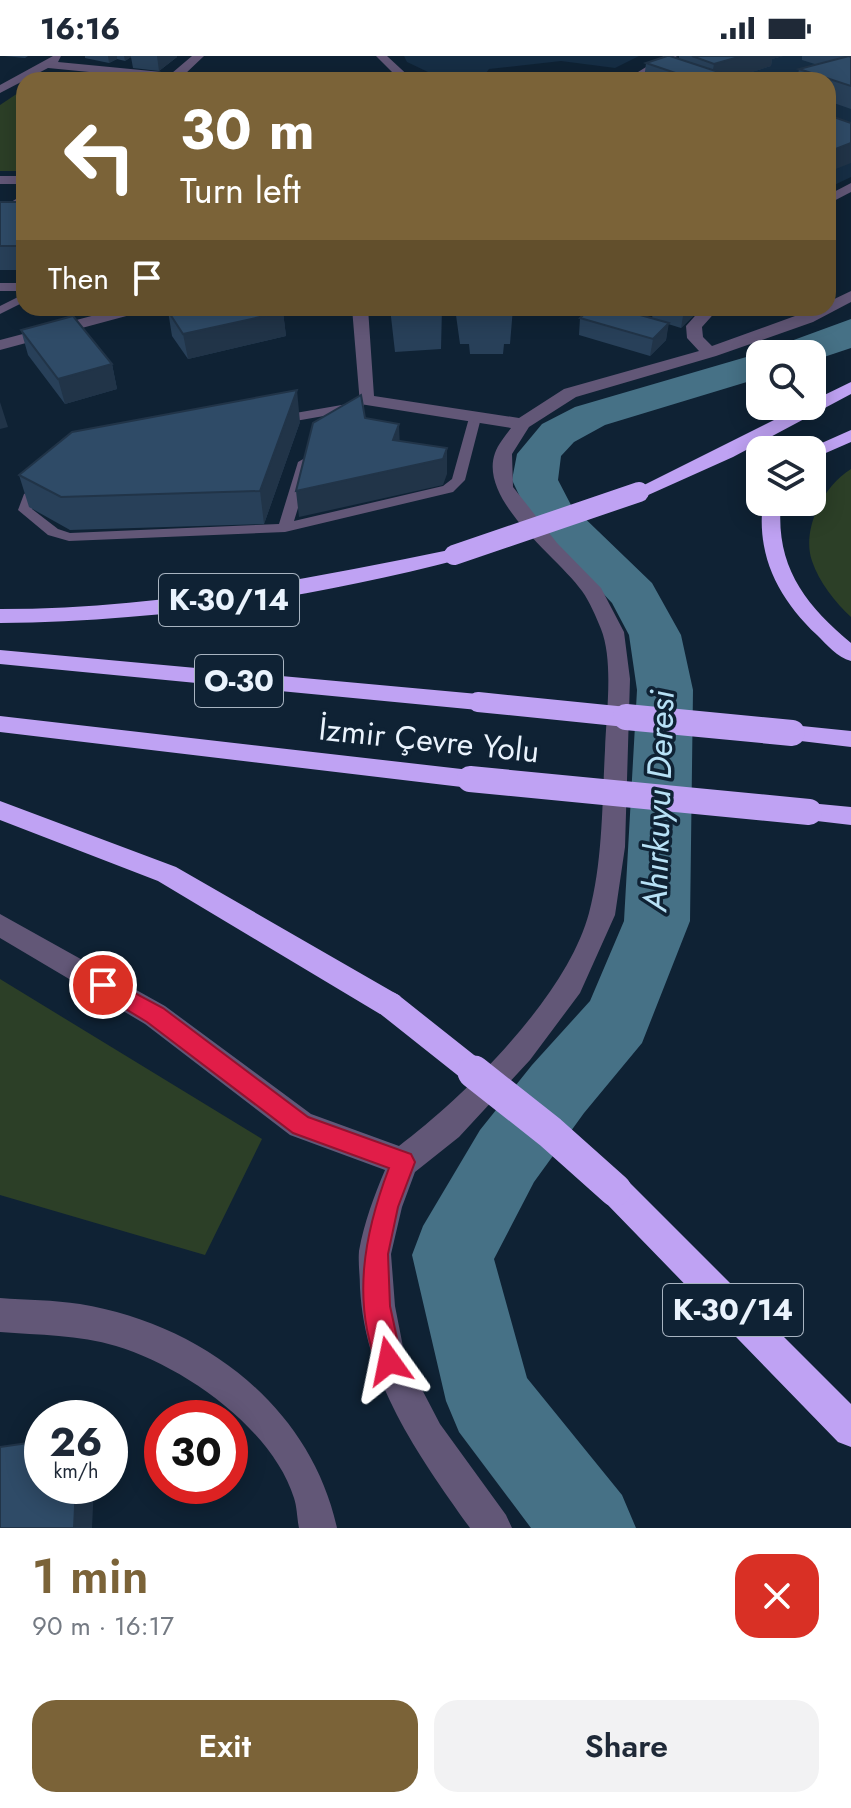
<!DOCTYPE html>
<html lang="en">
<head>
<meta charset="utf-8">
<style>
  :root { --surface:#fff; --page:#f2f2f3; --text:#1f2937; --muted:#747a83; --accent:#7b6338 }
  body { margin:0; font-family:Jost,sans-serif; background:var(--page); color:var(--text); height:100vh; display:flex; flex-direction:column; font-size:30px; white-space:nowrap }
  * { box-sizing:border-box; margin:0 }
  p { font-size:26px; color:var(--muted) }
  .icon { flex:none; width:44px; height:44px; fill:none; stroke:currentColor; stroke-width:2; stroke-linecap:round; stroke-linejoin:round }
  .map { position:relative; height:1472px; overflow:hidden }
  .panel { display:flex; flex-direction:column; background:var(--surface); flex:1 }
  .panel>* { flex:none }
  .hud { position:absolute; left:16px; top:16px; width:820px; height:244px; border-radius:24px; box-shadow:0 4px 20px #0003; background:#7b6338; color:#fff; overflow:hidden }
  .fabs { position:absolute; left:746px; top:284px; display:grid; gap:16px }
  .fabs a { display:grid; place-items:center; width:80px; height:80px; border-radius:16px; background:var(--surface); box-shadow:0 4px 20px #0003; font-size:40px }
  .speed { position:absolute; left:24px; top:1344px; display:flex; gap:16px; font-size:40px; font-weight:700; text-align:center }
  .speed>* { display:grid; place-content:center; width:104px; height:104px; border-radius:50%; background:var(--surface); box-shadow:0 4px 20px #0003; line-height:1 }
  .speed small { font-size:20px; font-weight:400 }
  .speed .limit { border:12px solid #d22; background:#fff; color:#111 }
  .pin { position:absolute; display:grid; place-items:center; width:68px; height:68px; color:#fff; margin:-34px; border:4px solid #fff; border-radius:50%; box-shadow:0 2px 8px #0007 }
  .me { position:absolute; width:88px; margin:-44px; rotate:348deg; stroke-linejoin:round; filter:drop-shadow(0 0 6px #0008) }
  .turn { display:flex; align-items:center; gap:28px; height:168px; padding:0 32px; font-size:36px }
  .turn .icon { width:104px; height:104px; stroke-width:2.5 }
  .turn b { display:block; font-size:56px; line-height:68px }
  .then { display:flex; align-items:center; height:76px; padding:0 32px; background:#0003; gap:16px; font-size:30px }
  .round { display:grid; place-items:center; flex:none; width:84px; height:84px; border-radius:24px; background:var(--page) }
  .summary { display:flex; align-items:center; justify-content:space-between; height:136px; padding:0 32px }
  h1 { font-size:48px; font-weight:600; line-height:60px; color:var(--accent) }
  .primary-button { display:flex; gap:16px; margin-top:auto; padding:16px 32px }
  .primary-button a { flex:1; height:92px; border-radius:24px; background:var(--accent); color:#fff; font-size:32px; font-weight:600; line-height:92px; text-align:center }
  .primary-button a+a { background:var(--page); color:var(--text) }
  .status { display:flex; justify-content:space-between; align-items:center; height:56px; padding:0 40px; background:var(--surface); direction:ltr }
  .status svg { height:22px; fill:currentColor }
  .map>svg:first-child { display:block }
</style>
</head>
<body>
<div class="status"><b>16:16</b><svg viewBox="0 0 49 12"><path d="M0 12V9h3v3zM5 12V6h3v6zM10 12V3h3v9zM15 12V0h3v12zM26 1h20v11H26zM47 4h2v5h-2z"/></svg></div>
<div class="map">
<svg width="851" height="1472" viewBox="0 0 851 1472">
  <rect width="100%" height="100%" fill="#0f2234"/>
  <path fill="#162e45" d="M 404,0 L 639,0 L 615,12 L 561,5 L 489,13 L 481,24 L 428,16 L 407,6 Z
    M 693,0 L 851,0 L 851,121 L 828,132 L 828,24 L 652,24 Z"/>
  <path fill="#2c3f27" d="M 24,33 L 24,115 L 0,115 L 0,49 Z
    M 851,413 L 851,561 C 835,546 819,526 812,505 C 801,473 824,429 851,413 Z
    M 0,923 L 262,1083 L 205,1199 L 0,1139 Z"/>
  <g fill="none" stroke-linecap="round" stroke-linejoin="round">
    <path fill="#467186" fill-rule="evenodd" d="M 851,263 L 851,292 L 812,305 L 812,298 L 774,298 L 780,289 Z
      M 760,297 L 765,298 L 760,298 L 760,322 L 605,369 L 574,386 L 561,400 L 558,424 L 571,449 L 652,527 L 681,579 L 693,634 L 690,865 L 642,987 L 584,1057 L 534,1126 L 494,1203 L 527,1322 L 622,1439 L 636,1472 L 531,1472 L 459,1376 L 446,1345 L 412,1199 L 423,1170 L 480,1074 L 532,1009 L 590,945 L 624,865 L 637,634 L 629,579 L 612,547 L 527,456 L 512,424 L 517,398 L 542,368 L 575,351 Z"/>
    <path fill="#625777" fill-rule="evenodd" d="M 24,238 L 24,246 L 0,258 L 0,250 Z
      M 359,346 L 364,347 L 364,353 L 278,368 L 272,364 L 278,360 Z
      M 475,358 L 481,362 L 465,424 L 453,436 L 285,476 L 69,485 L 48,479 L 18,454 L 24,438 L 45,425 L 52,429 L 35,443 L 32,453 L 58,473 L 70,477 L 279,468 L 298,406 L 305,402 L 312,406 L 294,465 L 443,430 L 452,423 L 469,362 Z"/>
    <path fill="#625777" fill-rule="evenodd" d="M 53,0 L 61,0 L 58,6 L 172,17 L 192,0 L 204,0 L 184,19 L 210,24 L 171,24 L 48,12 L 0,37 L 0,29 Z
      M 376,0 L 387,0 L 413,24 L 400,24 Z
      M 664,0 L 677,0 L 639,24 L 625,24 Z
      M 0,120 L 24,120 L 24,128 L 0,128 Z
      M 851,127 L 851,136 L 828,148 L 828,139 Z
      M 24,138 L 24,148 L 0,163 L 0,153 Z
      M 0,227 L 24,227 L 24,235 L 0,235 Z
      M 851,235 L 851,246 L 813,266 L 716,300 L 576,341 L 529,371 L 512,398 L 513,431 L 557,487 L 601,532 L 624,576 L 630,623 L 625,791 L 615,859 L 580,937 L 530,1004 L 459,1081 L 415,1116 L 402,1151 L 391,1198 L 395,1250 L 405,1301 L 440,1368 L 506,1459 L 512,1472 L 470,1472 C 418,1399 365,1325 360,1232 C 360,1220 358,1207 359,1195 C 364,1167 374,1140 385,1114 L 290,1079 L 145,968 L 0,882 L 0,858 L 165,950 L 311,1058 L 399,1090 C 466,1039 567,940 589,857 C 603,805 602,748 605,694 C 606,659 614,606 601,573 C 596,561 590,546 582,535 C 558,501 478,445 495,397 C 498,388 506,379 511,372 L 360,348 L 352,252 L 368,252 L 374,340 L 519,362 L 564,333 L 699,295 L 687,282 L 686,270 L 702,252 L 719,252 L 702,271 L 703,281 L 712,290 L 817,252 L 828,252 L 828,246 Z
      M 122,252 L 148,252 L 145,255 L 0,294 L 0,284 Z
      M 0,1242 C 26,1244 54,1244 80,1248 C 201,1268 310,1349 337,1472 L 299,1472 C 297,1462 297,1451 294,1442 C 272,1372 183,1310 116,1290 C 79,1279 39,1279 0,1276 Z"/>
    <path fill="#bfa2f3" fill-rule="evenodd" d="M 851,326 L 851,338 L 733,401 L 646,440 L 639,442 L 630,436 L 802,350 L 812,350 L 812,345 Z
      M 851,374 L 851,386 L 812,403 L 812,394 L 806,394 Z
      M 763,446 L 781,446 C 775,509 804,548 851,587 L 851,605 C 837,601 827,589 817,579 C 778,542 756,499 763,446 Z
      M 454,493 L 461,495 L 464,499 L 461,503 C 311,542 155,566 0,567 L 0,553 C 155,553 303,524 454,493 Z
      M 0,594 L 478,638 L 486,640 L 489,646 L 486,652 L 478,654 L 0,608 Z
      M 0,660 L 470,714 L 478,717 L 482,723 L 478,729 L 470,732 L 0,676 Z
      M 792,669 L 851,675 L 851,691 L 784,683 L 781,677 L 784,671 Z
      M 0,745 L 176,811 L 400,940 L 404,949 L 400,958 L 390,961 L 380,958 L 158,825 L 0,764 Z
      M 809,747 L 851,751 L 851,769 L 800,763 L 797,756 L 800,749 Z
      M 615,1119 L 626,1123 L 851,1348 L 851,1391 L 838,1386 L 604,1145 L 599,1134 L 604,1123 Z"/>
    <path stroke="#bfa2f3" stroke-width="20" d="M 454,499 L 639,436
      M 478,646 L 646,663"/>
    <path stroke="#bfa2f3" stroke-width="26" d="M 626,661 L 792,677
      M 470,723 L 809,756
      M 390,949 L 477,1018"/>
    <path stroke="#bfa2f3" stroke-width="33" d="M 474,1016 L 550,1076 L 615,1134"/>
  </g>
  <path fill="#284059" d="M 4,0 L 28,0 L 25,2 Z
    M 85,0 L 177,0 L 177,1 L 159,15 L 133,12 L 131,1 L 125,5 L 117,3 L 109,7 L 85,2 Z
    M 679,0 L 783,0 L 772,3 L 771,10 L 735,21 L 742,24 L 644,24 L 646,7 L 679,3 Z
    M 802,0 L 851,0 L 851,53 L 828,45 L 828,24 L 797,24 L 799,13 L 818,9 L 802,4 Z
    M 0,146 L 24,146 L 24,214 L 0,214 Z
    M 390,252 L 442,252 L 441,293 L 395,296 Z
    M 455,252 L 513,252 L 510,288 L 504,288 L 503,298 L 470,298 L 469,288 L 460,288 Z
    M 625,252 L 647,252 L 646,259 L 644,260 L 652,262 L 654,252 L 701,252 L 681,272 L 668,268 L 666,284 L 650,300 L 579,279 L 580,262 L 627,255 L 628,253 Z
    M 168,255 L 283,256 L 286,280 L 188,303 L 172,280 Z
    M 21,274 L 112,308 L 117,333 L 65,348 L 28,299 Z
    M 300,366 L 264,468 L 70,474 L 29,451 L 19,419 Z"/>
  <path fill="#213448" d="M 108,0 L 117,0 L 117,3 L 109,7 Z
    M 124,0 L 131,0 L 131,1 L 125,5 Z
    M 157,0 L 177,0 L 177,1 L 159,15 Z
    M 742,0 L 783,0 L 772,3 L 771,10 L 726,24 L 711,24 L 714,8 Z
    M 851,87 L 851,107 L 828,116 L 828,96 Z
    M 645,252 L 647,252 L 646,259 L 640,263 L 641,254 Z
    M 687,252 L 701,252 L 681,272 L 684,254 Z
    M 283,256 L 286,280 L 188,303 L 183,278 Z
    M 669,267 L 666,284 L 650,300 L 653,283 Z
    M 112,308 L 117,333 L 65,348 L 58,323 Z
    M 297,334 L 300,366 L 264,468 L 260,435 Z
    M 0,346 L 8,371 L 0,373 Z
    M 399,368 L 400,393 L 393,384 Z
    M 447,392 L 447,418 L 443,429 L 299,461 L 296,435 Z
    M 76,1430 L 94,1430 L 92,1472 L 74,1472 Z"/>
  <path fill="#2f4b67" stroke="#213448" stroke-width="2" d="M 667,0 L 670,0 L 743,24 L 696,24 L 646,7 Z
    M 692,0 L 742,0 L 714,8 Z
    M 849,0 L 851,1 L 851,30 L 799,13 Z
    M 828,59 L 851,67 L 851,87 L 828,96 Z
    M 0,146 L 24,146 L 24,190 L 0,190 Z
    M 182,252 L 280,252 L 283,256 L 183,278 L 168,255 Z
    M 591,252 L 615,252 L 669,267 L 653,283 L 580,262 Z
    M 73,260 L 112,308 L 58,323 L 21,274 Z
    M 297,334 L 260,435 L 61,441 L 19,419 L 72,376 Z
    M 361,339 L 365,362 L 399,368 L 393,384 L 447,392 L 443,403 L 296,435 L 313,367 Z
    M 42,1385 L 42,1430 L 76,1430 L 74,1472 L 0,1472 L 0,1391 Z"/>
  <path fill="#e11d48" stroke="#92132f" stroke-width="2" d="M 103,920 L 163,952 L 308,1061 L 411,1098 L 415,1106 L 398,1151 L 388,1198 L 390,1250 L 402,1305 L 398,1314 L 389,1318 L 379,1314 C 351,1246 364,1178 389,1112 L 293,1077 L 147,966 L 96,935 L 93,929 L 96,923 Z"/>
  <g text-anchor="middle" stroke-width="7" stroke-linejoin="round" paint-order="stroke">
    <g fill="#0f2234" stroke="#a8b4c1" stroke-width="2">
      <rect x="159" y="518" width="140" height="52" rx="6"/>
      <rect x="195" y="599" width="88" height="52" rx="6"/>
      <rect x="663" y="1228" width="140" height="52" rx="6"/>
    </g>
    <g font-size="30" font-weight="bold" fill="#eaf3fd">
      <text x="229" y="554">K-30/14</text>
      <text x="239" y="635">O-30</text>
      <text x="733" y="1264">K-30/14</text>
    </g>
    <g font-size="32" fill="#eaf3fd" stroke="#0f2234">
      <text transform="translate(429 684) rotate(6)" y="11">İzmir Çevre Yolu</text>
    </g>
    <g font-size="34" font-style="italic" fill="#b7e1f6" stroke="#0f2234">
      <text transform="translate(658 745) rotate(-88)" y="12">Ahırkuyu Deresi</text>
    </g>
  </g>
</svg>
<div class="fabs">
<a><svg class="icon" aria-label="search" viewBox="0 0 24 24"><circle cx="10" cy="10" r="6"/><path d="M15 15l6 6"/></svg></a>
<a><svg class="icon" aria-label="layers" viewBox="0 0 24 24"><path d="M12 4l9 5-9 5-9-5zM3 14l9 5 9-5"/></svg></a>
</div>
<div class="speed"><div>26<small>km/h</small></div><div class="limit">30</div></div>
<div class="pin" style="left:103px;top:929px;background:#d93025"><svg class="icon" aria-label="arrive" viewBox="0 0 24 24"><path d="M6 21V4h12l-3 4 3 4H6"/></svg></div>
<svg class="me" style="left:389px;top:1305px" viewBox="-20 -20 40 40"><path d="M0-17L14 15 0 8-14 15z" fill="#e11d48" stroke="#fff" stroke-width="4"/></svg>
<div class="hud">
<div class="turn"><svg class="icon" aria-label="left" viewBox="0 0 24 24"><path d="M17 20v-9H6M10 6l-5 5 5 5"/></svg><div><b>30 m</b>Turn left</div></div>
<div class="then">Then<svg class="icon" aria-label="arrive" viewBox="0 0 24 24"><path d="M6 21V4h12l-3 4 3 4H6"/></svg></div>
</div>
</div>
<section class="panel">
<div class="summary"><div><h1>1 min</h1><p>90 m · 16:17</p></div><a class="round" style="background:#d93025;color:#fff"><svg class="icon" aria-label="close" viewBox="0 0 24 24"><path d="M6 6l12 12M18 6L6 18"/></svg></a></div>
<div class="primary-button"><a>Exit</a><a>Share</a></div>
</section>
</body>
</html>
